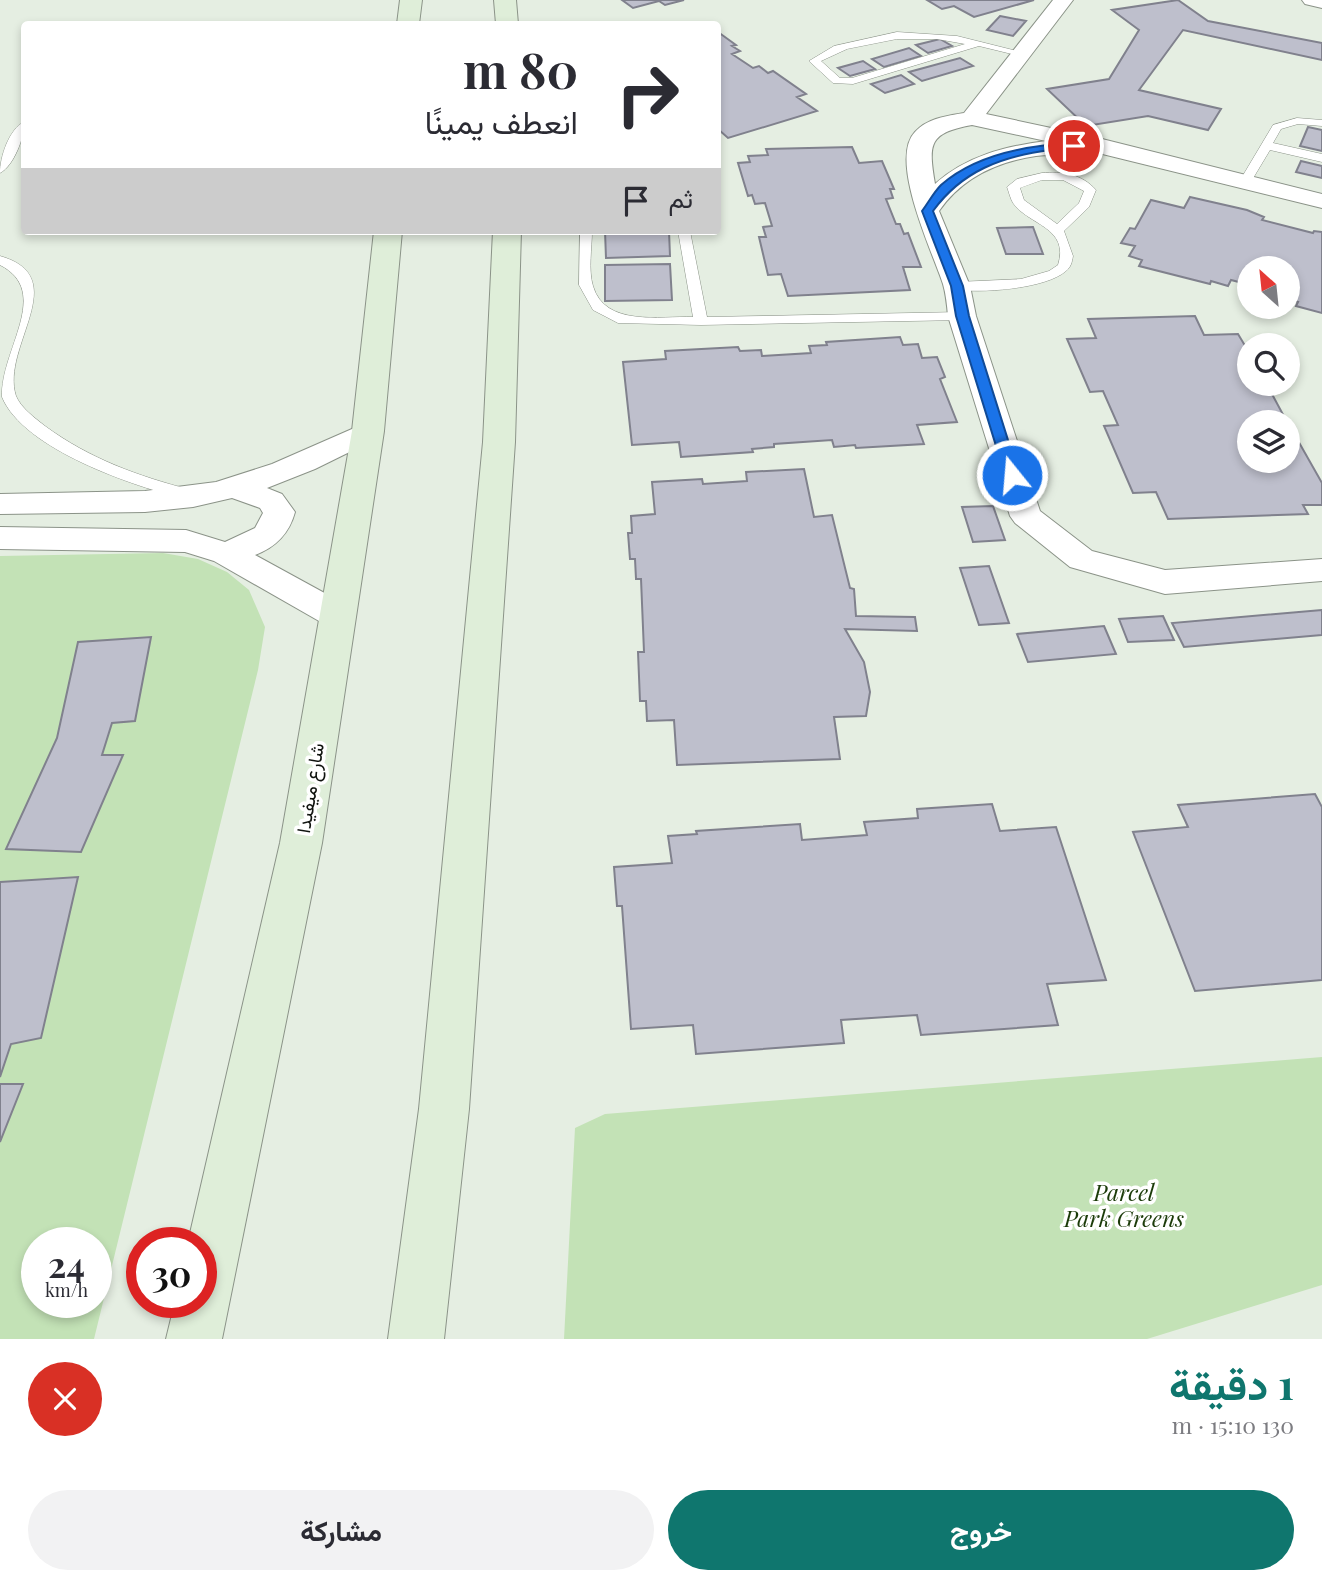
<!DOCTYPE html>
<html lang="ar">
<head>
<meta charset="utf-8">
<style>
  :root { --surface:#fff; --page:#f2f2f3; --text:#2b2b33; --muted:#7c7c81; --accent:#0f766e }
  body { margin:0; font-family:"Playfair Display",Vazirmatn,serif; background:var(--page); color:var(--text); direction:rtl; height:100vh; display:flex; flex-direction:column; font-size:26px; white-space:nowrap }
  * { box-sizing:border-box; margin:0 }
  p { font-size:23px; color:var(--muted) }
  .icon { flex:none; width:38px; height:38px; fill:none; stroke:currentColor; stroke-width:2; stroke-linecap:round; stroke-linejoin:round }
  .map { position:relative; height:1339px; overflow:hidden; direction:ltr }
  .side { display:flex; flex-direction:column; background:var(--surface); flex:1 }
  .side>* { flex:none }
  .banner { position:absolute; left:21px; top:21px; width:700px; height:214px; border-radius:7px; box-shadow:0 4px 10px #0003; direction:rtl; background:#fff; color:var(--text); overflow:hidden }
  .needle { width:46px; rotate:333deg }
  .fabs { position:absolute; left:1237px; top:256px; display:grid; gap:14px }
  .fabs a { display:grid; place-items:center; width:63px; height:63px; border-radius:50%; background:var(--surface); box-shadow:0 4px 10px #0003; font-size:35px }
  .speed { position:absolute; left:21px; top:1227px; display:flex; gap:14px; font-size:35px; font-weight:700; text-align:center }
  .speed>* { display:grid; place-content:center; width:91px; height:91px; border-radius:50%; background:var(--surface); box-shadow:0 4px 10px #0003; line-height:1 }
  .speed small { font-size:18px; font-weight:400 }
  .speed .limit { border:10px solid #d22; background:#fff; color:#111 }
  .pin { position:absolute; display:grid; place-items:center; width:60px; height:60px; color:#fff; margin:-30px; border:4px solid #fff; border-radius:50%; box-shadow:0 2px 7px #0007 }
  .me { position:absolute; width:77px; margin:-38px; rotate:343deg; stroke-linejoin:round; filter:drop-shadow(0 0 5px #0008) }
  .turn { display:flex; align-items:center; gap:24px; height:147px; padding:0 28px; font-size:32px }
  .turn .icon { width:91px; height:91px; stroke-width:2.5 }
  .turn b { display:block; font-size:49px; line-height:60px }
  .then { display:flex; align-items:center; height:66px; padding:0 28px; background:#0003; gap:14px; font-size:26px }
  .round { display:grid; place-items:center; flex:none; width:74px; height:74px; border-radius:37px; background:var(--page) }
  .summary { display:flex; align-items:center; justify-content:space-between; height:119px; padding:0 28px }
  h1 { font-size:42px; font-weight:700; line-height:52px; color:var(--accent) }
  .primary-button { display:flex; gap:14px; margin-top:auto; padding:14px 28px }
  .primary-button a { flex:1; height:80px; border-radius:42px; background:var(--accent); color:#fff; font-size:28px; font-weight:700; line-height:80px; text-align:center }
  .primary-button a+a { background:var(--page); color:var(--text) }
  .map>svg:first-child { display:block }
</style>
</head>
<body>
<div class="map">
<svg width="1322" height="1339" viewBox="0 0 1322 1339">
  <rect width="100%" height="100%" fill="#e5eee2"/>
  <path fill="#c3e2b6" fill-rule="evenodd" d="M 163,553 L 198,559 L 227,572 L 249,590 L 265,627 L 258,670 L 94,1339 L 0,1339 L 0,556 ZM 37,1242 L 96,1242 L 96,1302 L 37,1302 Z
    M 1322,1057 L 1322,1285 L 1147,1339 L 564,1339 L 575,1128 L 605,1114 Z"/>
  <path fill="#bebfcc" stroke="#80818d" stroke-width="2" d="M 622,0 L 684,0 L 665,5 L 659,1 L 633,8 Z
    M 927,0 L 1034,0 L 974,17 L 954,6 L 942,9 Z
    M 1178,0 L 1208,21 L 1322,43 L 1322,60 L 1183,30 L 1139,90 L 1221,109 L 1208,130 L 1148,116 L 1086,126 L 1047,89 L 1109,79 L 1139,30 L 1112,10 Z
    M 1000,16 L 1026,21 L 1013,36 L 987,30 Z
    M 718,32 L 736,45 L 732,46 L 740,51 L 732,54 L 753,68 L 759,66 L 768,73 L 773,71 L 806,94 L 797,97 L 817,111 L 728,138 L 718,129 Z
    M 940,39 L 952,46 L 928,53 L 916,45 Z
    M 909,48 L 921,56 L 884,67 L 872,59 Z
    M 960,58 L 973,66 L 922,81 L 909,72 Z
    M 863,61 L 875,69 L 850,76 L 838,68 Z
    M 901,75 L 914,84 L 885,93 L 871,84 Z
    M 1308,127 L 1322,130 L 1322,151 L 1300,146 Z
    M 852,147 L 859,163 L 882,161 L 894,189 L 890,189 L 893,198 L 886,199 L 896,224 L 900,224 L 904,234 L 908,233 L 921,267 L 903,267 L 910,290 L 788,296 L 781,274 L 768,275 L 759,237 L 766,237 L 763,227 L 772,226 L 765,203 L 755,204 L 752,195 L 748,196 L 738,163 L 750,162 L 748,156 L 768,155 L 766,149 Z
    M 1301,161 L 1322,166 L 1322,178 L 1296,172 Z
    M 1190,197 L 1247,210 L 1264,217 L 1262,220 L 1313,233 L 1314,231 L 1322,232 L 1322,313 L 1296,306 L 1298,302 L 1288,300 L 1288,268 L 1250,268 L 1250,285 L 1231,280 L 1228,286 L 1211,281 L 1210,284 L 1139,266 L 1142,260 L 1129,256 L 1135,246 L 1121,243 L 1130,228 L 1135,229 L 1151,200 L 1184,208 Z
    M 1033,227 L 1043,254 L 1006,254 L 997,228 Z
    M 605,231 L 669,231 L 670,256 L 606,258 Z
    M 670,264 L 672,300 L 605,301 L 605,265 Z
    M 1195,316 L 1204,335 L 1238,334 L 1250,354 L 1250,383 L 1266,383 L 1287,422 L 1250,422 L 1250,460 L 1288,460 L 1288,423 L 1322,483 L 1322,505 L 1303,505 L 1308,514 L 1168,519 L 1156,492 L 1133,493 L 1104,426 L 1118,425 L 1103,391 L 1090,392 L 1067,339 L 1096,338 L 1088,319 Z
    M 900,337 L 903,345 L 918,344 L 922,358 L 937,357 L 945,377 L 940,379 L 957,422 L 917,425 L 924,444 L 856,448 L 855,445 L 834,447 L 832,440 L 774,444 L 774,447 L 752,449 L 753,452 L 681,457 L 679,442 L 632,445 L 623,362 L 666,359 L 665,351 L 738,347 L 740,351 L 761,350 L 762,356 L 811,353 L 809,346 L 827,345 L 826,342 Z
    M 804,469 L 814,517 L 832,515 L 850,588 L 854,589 L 856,616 L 915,617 L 917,631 L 845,629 L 864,662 L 870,692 L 866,716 L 834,717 L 840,759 L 677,765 L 674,720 L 647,721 L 646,701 L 640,701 L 638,652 L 644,652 L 641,579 L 636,579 L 635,559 L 630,559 L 628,533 L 632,533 L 631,516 L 655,514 L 652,482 L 702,479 L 703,484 L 747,481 L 746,472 Z
    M 993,506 L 1005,540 L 973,542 L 962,507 Z
    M 989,566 L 1009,623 L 979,625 L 960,568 Z
    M 1322,610 L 1322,635 L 1184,647 L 1172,623 Z
    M 1163,616 L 1174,640 L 1128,642 L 1119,619 Z
    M 1104,626 L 1116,654 L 1028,662 L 1017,634 Z
    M 151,637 L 135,721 L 112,723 L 102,755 L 123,755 L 81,852 L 6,849 L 57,738 L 78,642 Z
    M 1315,794 L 1322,807 L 1322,980 L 1195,991 L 1133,832 L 1188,827 L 1178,805 Z
    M 992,804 L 1000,831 L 1056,827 L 1106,980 L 1047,984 L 1058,1025 L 921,1035 L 917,1015 L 841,1020 L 844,1043 L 696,1054 L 693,1025 L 631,1029 L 622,906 L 617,906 L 614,867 L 672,863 L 668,836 L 697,834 L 696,831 L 800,824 L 802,840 L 867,835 L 864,822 L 918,818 L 917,809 Z
    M 78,877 L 41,1038 L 11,1044 L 0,1077 L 0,882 Z
    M 0,1084 L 23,1084 L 0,1142 Z"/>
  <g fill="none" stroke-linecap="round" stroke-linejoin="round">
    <g stroke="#8b9388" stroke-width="1">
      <path id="lane" d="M 897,32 L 957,36 L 1025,53 L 1020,56 L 979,46 L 853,84 L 833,83 L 809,61 L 834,46 ZM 897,39 L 937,39 L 965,44 L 852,78 L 840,78 L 821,61 L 847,49 Z
        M 1297,118 L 1322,120 L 1322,126 L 1298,124 L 1281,129 L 1273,143 L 1322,154 L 1322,162 L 1270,150 L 1249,185 L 1241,185 L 1239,182 L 1273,125 Z
        M 24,122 C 25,136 14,166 0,173 C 0,157 9,129 24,122 Z
        M 1042,173 C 1062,171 1082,174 1096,190 L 1089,207 L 1064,231 L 1073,256 C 1072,262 1071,267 1066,271 C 1046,289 978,294 952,289 L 952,283 L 957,282 L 1021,279 L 1049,271 L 1058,265 C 1070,227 1028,225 1013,203 C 1010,198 1009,192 1007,187 L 1017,179 ZM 1042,180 L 1063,180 L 1084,191 L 1079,203 L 1057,224 L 1024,200 L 1020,188 Z
        M 580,231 L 592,231 C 592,247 588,270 593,286 C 605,327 660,316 693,317 L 678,231 L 690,231 L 707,317 L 962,312 L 969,316 L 962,320 L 701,325 L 618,323 L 593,310 L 579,285 Z
        M 0,256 C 75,277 0,347 16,396 C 21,408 35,418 45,426 C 90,459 138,476 191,490 L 194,494 L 191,498 L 186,499 C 135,487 23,449 2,397 C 0,350 53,292 0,265 Z"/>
    </g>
    <g stroke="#8b9388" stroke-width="2">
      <path id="street" d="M 1053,0 L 1073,0 L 986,114 L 1098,138 L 1322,194 L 1322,208 L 1078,148 C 1069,157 1048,154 1036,156 C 996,162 962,178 939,211 L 970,286 L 976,316 L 1040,511 L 1092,551 L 1165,570 L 1322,559 L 1322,581 L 1165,594 L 1070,567 L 1015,523 L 1010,516 L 948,316 C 947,305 946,294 943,284 C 933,253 888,160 915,132 C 928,118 946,116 964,113 ZM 972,125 L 1046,141 C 1006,146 966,156 935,184 C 928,143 929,133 972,125 Z
        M 1302,0 L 1322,0 L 1322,8 L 1305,4 Z
        M 368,422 L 378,424 L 383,431 L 378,438 L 315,469 L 267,488 L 282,494 L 295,512 C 289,534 276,547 255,555 L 350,607 L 355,616 L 350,625 L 338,628 L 326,625 L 214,561 L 185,552 L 0,549 L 0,527 L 186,530 L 225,542 L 255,528 L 263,513 L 260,508 L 232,498 L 193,507 L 145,512 L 0,514 L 0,494 L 145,491 L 216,482 L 272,464 Z"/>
    </g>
    <g stroke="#8b9388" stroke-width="2">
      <path id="secondary" d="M 400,0 L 422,0 L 419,24 L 397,24 Z
        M 494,0 L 516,0 L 518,24 L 496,24 Z
        M 374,231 L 402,231 L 384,431 L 322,843 L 222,1339 L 166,1339 L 175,1302 L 201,1302 L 201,1242 L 188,1242 L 280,843 L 352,431 Z
        M 493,231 L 521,231 L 515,442 L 469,1109 L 444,1339 L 388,1339 L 419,1109 L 483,442 Z"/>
    </g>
    <use href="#lane" fill="#fff" fill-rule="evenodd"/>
    <use href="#street" fill="#fff" fill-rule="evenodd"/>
    <use href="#secondary" fill="#dfeed9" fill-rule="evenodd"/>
  </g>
  <path fill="#1a73e8" stroke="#114b97" stroke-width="2" d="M 1074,143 L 1078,144 L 1078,148 C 1069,150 1060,149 1051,150 C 1002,156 962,171 933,211 L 963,286 L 969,316 L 1019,475 L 1012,479 L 1005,475 L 956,316 L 951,286 L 922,211 C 928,203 934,192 941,185 C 976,154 1030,145 1074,143 Z"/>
  <g text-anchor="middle" stroke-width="7" stroke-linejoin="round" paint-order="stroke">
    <g font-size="19" fill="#10130f" stroke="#fff">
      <text transform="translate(310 788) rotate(-81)" y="7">شارع ميفيدا</text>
    </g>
    <g font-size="23" font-style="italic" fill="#1b3b09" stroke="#fff">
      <text x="1124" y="1201">Parcel<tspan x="1124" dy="26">Park Greens</tspan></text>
    </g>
  </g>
</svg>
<div class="fabs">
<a><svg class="needle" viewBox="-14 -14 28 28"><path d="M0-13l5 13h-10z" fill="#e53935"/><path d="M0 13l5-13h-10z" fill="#7c7c81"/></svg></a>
<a><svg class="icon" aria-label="search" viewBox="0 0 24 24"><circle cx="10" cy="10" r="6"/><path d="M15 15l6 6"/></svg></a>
<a><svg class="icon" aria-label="layers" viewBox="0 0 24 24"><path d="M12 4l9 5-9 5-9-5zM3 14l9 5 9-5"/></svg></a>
</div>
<div class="speed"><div>24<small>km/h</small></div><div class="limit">30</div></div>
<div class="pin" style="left:1074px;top:146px;background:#d93025"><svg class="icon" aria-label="arrive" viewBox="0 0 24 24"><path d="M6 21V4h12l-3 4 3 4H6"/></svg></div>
<svg class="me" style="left:1012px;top:475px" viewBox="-20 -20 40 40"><circle r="17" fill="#1a73e8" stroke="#fff" stroke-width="3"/><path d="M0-11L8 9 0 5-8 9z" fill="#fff"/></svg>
<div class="banner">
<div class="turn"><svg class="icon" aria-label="right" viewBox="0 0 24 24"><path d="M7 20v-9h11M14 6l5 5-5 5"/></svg><div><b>80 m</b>انعطف يمينًا</div></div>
<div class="then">ثم<svg class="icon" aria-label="arrive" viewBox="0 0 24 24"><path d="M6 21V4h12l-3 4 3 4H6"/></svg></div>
</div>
</div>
<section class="side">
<div class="summary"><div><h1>1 دقيقة</h1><p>130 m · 15:10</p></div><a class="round" style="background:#d93025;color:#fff"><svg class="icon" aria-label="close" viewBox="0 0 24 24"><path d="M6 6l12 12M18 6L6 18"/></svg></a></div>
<div class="primary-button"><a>خروج</a><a>مشاركة</a></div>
</section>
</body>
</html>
